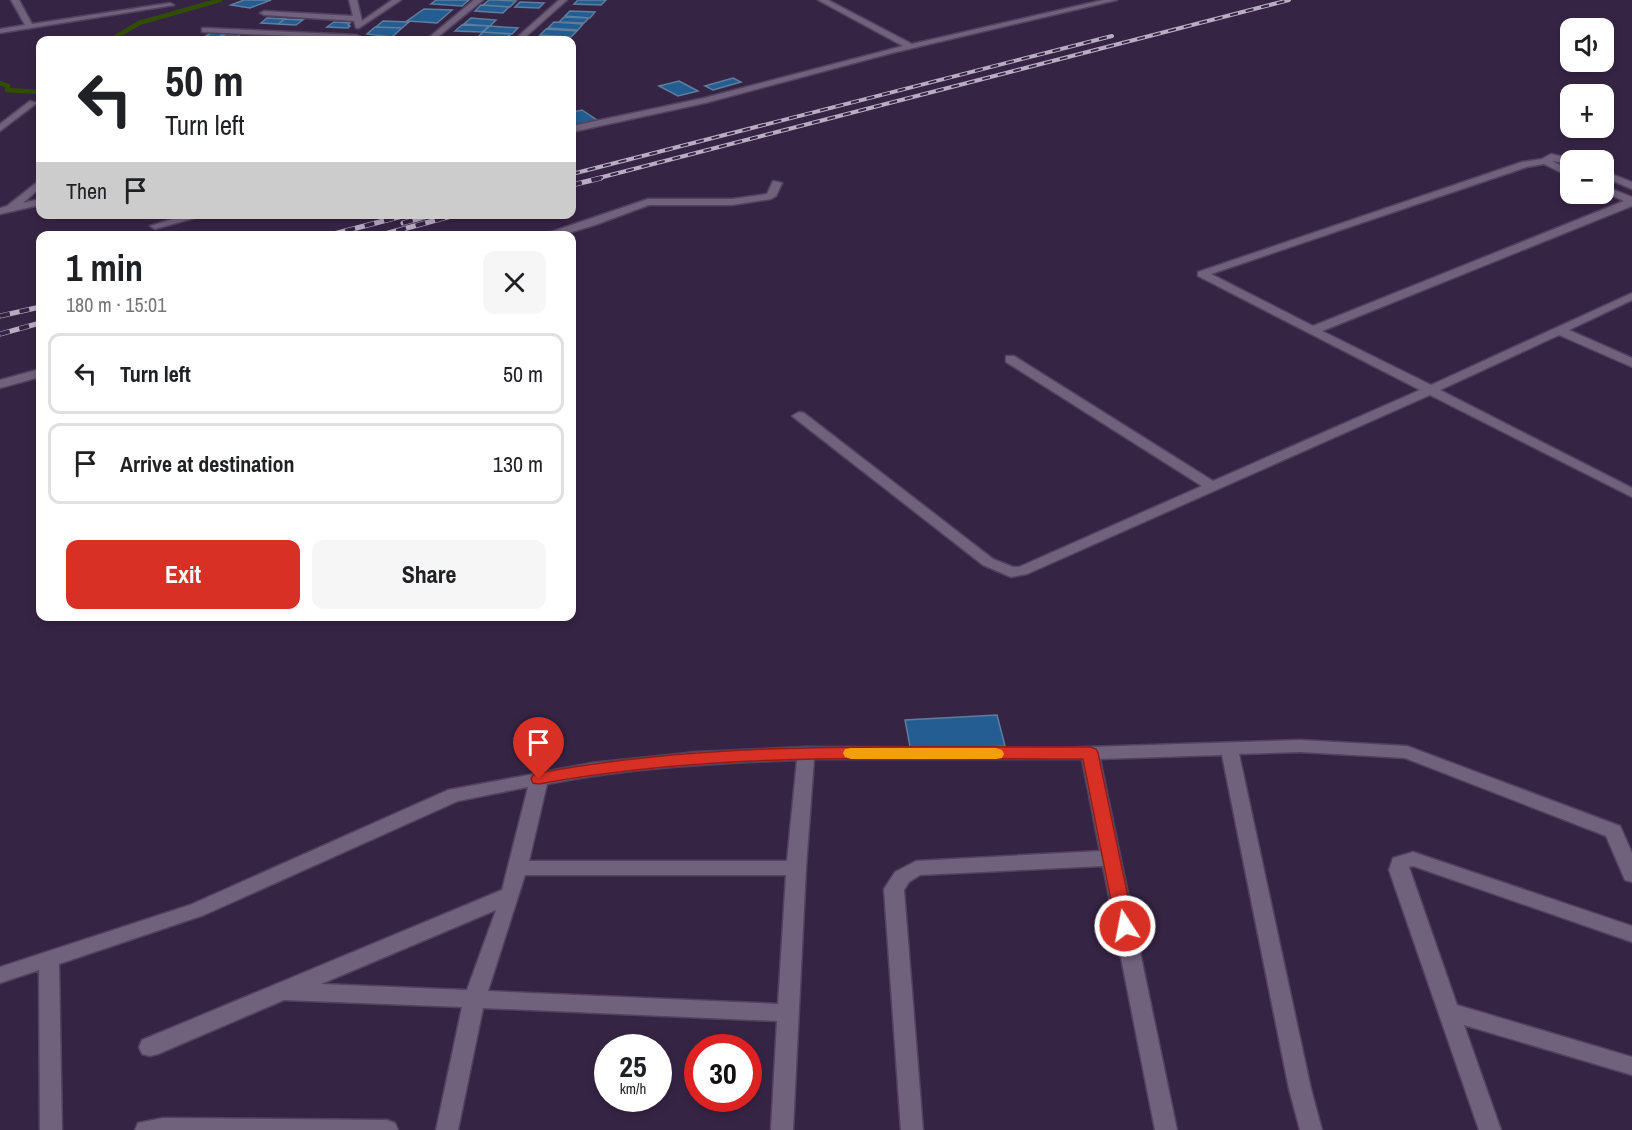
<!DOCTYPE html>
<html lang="en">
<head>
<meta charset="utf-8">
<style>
  :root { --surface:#fff; --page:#f6f6f6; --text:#202124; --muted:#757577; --line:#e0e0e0; --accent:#d93025 }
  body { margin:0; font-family:"Archivo Narrow",sans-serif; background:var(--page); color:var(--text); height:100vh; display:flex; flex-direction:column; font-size:22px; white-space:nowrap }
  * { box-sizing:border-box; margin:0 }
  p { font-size:20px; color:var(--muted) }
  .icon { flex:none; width:33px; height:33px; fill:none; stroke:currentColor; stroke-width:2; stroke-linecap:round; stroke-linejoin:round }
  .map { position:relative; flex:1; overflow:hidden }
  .side { position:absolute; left:36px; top:231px; width:540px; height:390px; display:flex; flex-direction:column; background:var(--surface); border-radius:12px; box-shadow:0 3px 9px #0003 }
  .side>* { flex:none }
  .banner { position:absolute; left:36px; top:36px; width:540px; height:183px; border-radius:12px; box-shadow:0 3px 9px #0003; background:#fff; color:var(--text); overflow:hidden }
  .tools { position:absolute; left:1560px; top:18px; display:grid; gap:12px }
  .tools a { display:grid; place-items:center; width:54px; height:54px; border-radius:12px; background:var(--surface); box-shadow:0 3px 9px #0003; font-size:30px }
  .speed { position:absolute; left:594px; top:1034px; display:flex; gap:12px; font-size:30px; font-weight:700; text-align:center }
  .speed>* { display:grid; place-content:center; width:78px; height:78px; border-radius:50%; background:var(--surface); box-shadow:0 3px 9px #0003; line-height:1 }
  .speed small { font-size:15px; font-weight:400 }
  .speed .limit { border:9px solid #d22; background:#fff; color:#111 }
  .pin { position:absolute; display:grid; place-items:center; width:51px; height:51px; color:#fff; margin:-62px -26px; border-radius:50% 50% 50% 0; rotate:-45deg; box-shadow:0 0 6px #0007 }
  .pin .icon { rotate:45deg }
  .me { position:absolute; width:66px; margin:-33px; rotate:349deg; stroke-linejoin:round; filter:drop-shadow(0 0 4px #0008) }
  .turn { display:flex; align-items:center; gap:21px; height:126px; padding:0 30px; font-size:27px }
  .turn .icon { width:78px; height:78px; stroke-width:2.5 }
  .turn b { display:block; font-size:42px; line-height:51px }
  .then { display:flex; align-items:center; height:57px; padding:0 30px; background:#0003; gap:12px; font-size:22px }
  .round { display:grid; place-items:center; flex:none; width:63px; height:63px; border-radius:12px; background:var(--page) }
  .summary { display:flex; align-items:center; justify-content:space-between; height:102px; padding:0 30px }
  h1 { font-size:36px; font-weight:800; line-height:45px }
  .primary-button { display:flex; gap:12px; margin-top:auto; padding:12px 30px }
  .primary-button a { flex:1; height:69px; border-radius:12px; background:var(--accent); color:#fff; font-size:24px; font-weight:800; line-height:69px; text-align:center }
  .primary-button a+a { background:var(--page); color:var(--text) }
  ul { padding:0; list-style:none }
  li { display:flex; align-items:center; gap:18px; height:81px; margin:0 12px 9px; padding:0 18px; border:3px solid var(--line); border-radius:12px }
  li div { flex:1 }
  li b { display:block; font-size:22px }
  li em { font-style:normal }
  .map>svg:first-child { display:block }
</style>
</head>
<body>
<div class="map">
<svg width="1632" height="1130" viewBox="0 0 1632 1130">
  <rect width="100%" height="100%" fill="#362444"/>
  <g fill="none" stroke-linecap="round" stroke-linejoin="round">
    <path stroke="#314d00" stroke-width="4.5" d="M 111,40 L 139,23 L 220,0
      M 0,83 L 8,86 L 7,90 L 40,92"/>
  </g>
  <path fill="#235d91" stroke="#5f7d9c" stroke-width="1.5" d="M 244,0 L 271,0 L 250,8 L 231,5 Z
    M 436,0 L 469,0 L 462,6 L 431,4 Z
    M 489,0 L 495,0 L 516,1 L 510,7 L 483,5 Z
    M 578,0 L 606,0 L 601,5 L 574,4 Z
    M 520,2 L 544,3 L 539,8 L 515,7 Z
    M 481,5 L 509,7 L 503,13 L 475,11 Z
    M 424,9 L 452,10 L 437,23 L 407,21 Z
    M 570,11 L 595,12 L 590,18 L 565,16 Z
    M 564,17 L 589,18 L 584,23 L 559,22 Z
    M 267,18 L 285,19 L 278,24 L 261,23 Z
    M 471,18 L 496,20 L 490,26 L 464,24 Z
    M 285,19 L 303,20 L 296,25 L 278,24 Z
    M 383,21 L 409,22 L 402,28 L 376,27 Z
    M 334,22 L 350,23 L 348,25 L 350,26 L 348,28 L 327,27 Z
    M 554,22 L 583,24 L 578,30 L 548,28 Z
    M 462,25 L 489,26 L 482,32 L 455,31 Z
    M 490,26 L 518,28 L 512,34 L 483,32 Z
    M 375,27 L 402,28 L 392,37 L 367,34 Z
    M 546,29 L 577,31 L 571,37 L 540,35 Z
    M 483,32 L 511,34 L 504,40 L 476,39 Z
    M 211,33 L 225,33 L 214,40 L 199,40 Z
    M 227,33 L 241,34 L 232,40 L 217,40 Z
    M 733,78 L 741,82 L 713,90 L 705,86 Z
    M 679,81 L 698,91 L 678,96 L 659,86 Z
    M 582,110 L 597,120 L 577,125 L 572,121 L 572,112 Z
    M 997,715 L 1005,746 L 911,752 L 905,720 Z"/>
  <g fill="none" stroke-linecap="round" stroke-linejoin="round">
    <g stroke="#52415f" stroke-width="3">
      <path id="minor" d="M 11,0 L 19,0 L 32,24 L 170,3 L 174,5 L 0,33 L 0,29 L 25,25 Z
        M 349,0 L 357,0 L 362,21 L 392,0 L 401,0 L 359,28 L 356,28 L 354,21 L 264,15 L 260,13 L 264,11 L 353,16 Z
        M 474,0 L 483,0 L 434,40 L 426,40 Z
        M 559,0 L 567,0 L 522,40 L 514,40 Z
        M 818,0 L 828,0 L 912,44 L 1103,0 L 1117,0 L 892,53 L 705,103 L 572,132 L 572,126 L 704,98 L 903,46 Z
        M 205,28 L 357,35 L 361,37 L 357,39 L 202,32 L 202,28 Z
        M 30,101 L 37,103 L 0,131 L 0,124 Z
        M 1551,154 L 1573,159 L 1570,164 L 1552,161 L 1570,170 L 1570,177 L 1544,164 L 1527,167 L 1211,274 L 1313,326 L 1624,201 L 1604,192 L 1604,186 L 1632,197 L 1632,206 L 1322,331 L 1431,385 L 1632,293 L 1632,300 L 1569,330 L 1632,358 L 1632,367 L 1559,335 L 1440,390 L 1632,488 L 1632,497 L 1430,395 L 1027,574 L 1011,577 L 983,565 L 792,416 L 799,412 L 804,413 L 993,559 L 1013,567 L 1019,567 L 1202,486 L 1006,362 L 1006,356 L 1014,356 L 1213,481 L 1420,390 L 1198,276 L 1198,272 L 1522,162 L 1542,159 Z
        M 1604,171 L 1632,182 L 1632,189 L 1604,177 Z
        M 40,180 L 40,188 L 23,203 L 40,199 L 40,205 L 0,214 L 0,208 L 7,206 Z
        M 773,181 L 782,183 L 776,196 L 771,199 L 732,205 L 649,205 L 595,225 L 558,236 L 539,236 L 648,199 L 732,199 L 767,194 Z
        M 189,214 L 209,214 L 155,229 L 150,226 Z
        M 40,369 L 40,377 L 0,388 L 0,380 Z
        M 1300,740 L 1407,746 L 1620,826 L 1632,853 L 1632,882 L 1625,880 L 1606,836 L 1405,758 L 1300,752 L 1239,754 L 1311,1089 L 1322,1130 L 1300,1130 L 1289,1089 L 1222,755 L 1100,759 L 1177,1130 L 1155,1130 L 1103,866 L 920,875 L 909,882 L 904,890 L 923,1130 L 901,1130 L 884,889 L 895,872 L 916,861 L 1100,851 L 1082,759 L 814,759 L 806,868 L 793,1130 L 771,1130 L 777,1021 L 483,1008 L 458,1130 L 436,1130 L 462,1007 L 284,1000 L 158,1054 L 150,1056 L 142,1054 L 139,1047 L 142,1040 L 502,890 L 528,787 L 458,801 L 204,915 L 59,964 L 62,1130 L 40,1130 L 39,970 L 0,983 L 0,967 L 190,905 L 448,790 L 592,763 L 697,752 L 806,747 L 1057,748 ZM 797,760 L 787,861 L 529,861 L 547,784 C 629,768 713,763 797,760 ZM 525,875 L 786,875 L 778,1004 L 488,991 ZM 496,910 L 467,990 L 321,984 Z
        M 1413,852 L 1632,926 L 1632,942 L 1413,866 L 1409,867 L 1457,1005 L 1632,1057 L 1632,1075 L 1464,1025 L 1501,1130 L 1479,1130 L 1389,870 L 1393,858 Z
        M 163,1118 L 387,1120 L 395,1123 L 398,1130 L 135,1130 L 138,1123 Z"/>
    </g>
    <use href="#minor" fill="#70617d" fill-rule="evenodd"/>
    <g stroke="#b9adc4" stroke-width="4">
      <path id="rail-far1" d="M 572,174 L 1112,36
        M 595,179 L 1289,0"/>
    </g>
    <g stroke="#b9adc4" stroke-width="5">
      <path id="rail" d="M 572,185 L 601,178
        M 403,223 L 435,214
        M 326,236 L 410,214
        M 377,236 L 459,214
        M 0,316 L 40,307
        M 0,334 L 40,323"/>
    </g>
    <use href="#rail-far1" stroke="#362444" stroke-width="2" stroke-dasharray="8" stroke-linecap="butt"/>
    <use href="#rail" stroke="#362444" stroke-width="4" stroke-dasharray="10" stroke-linecap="butt"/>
  </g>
  <path fill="#d93025" stroke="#8d1f18" stroke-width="1.5" d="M 1090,747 L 1096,749 L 1098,753 L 1134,926 L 1131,931 L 1125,933 L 1118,931 L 1116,926 L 1083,759 C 901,759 718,751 539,784 L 533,783 L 531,779 L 533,775 L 539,773 C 721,739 906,748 1090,747 Z"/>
  <path fill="#f59e0b" d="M 851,748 L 996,748 L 1002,750 L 1004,754 L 1002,758 L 996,759 L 851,759 L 845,757 L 843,753 L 845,749 Z"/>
</svg>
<div class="tools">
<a><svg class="icon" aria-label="sound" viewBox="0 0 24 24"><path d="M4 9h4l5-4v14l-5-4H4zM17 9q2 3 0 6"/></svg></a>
<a>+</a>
<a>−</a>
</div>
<div class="speed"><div>25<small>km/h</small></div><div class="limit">30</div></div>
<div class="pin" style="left:539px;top:779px;background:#d93025"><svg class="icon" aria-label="arrive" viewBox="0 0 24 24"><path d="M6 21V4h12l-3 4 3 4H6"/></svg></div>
<svg class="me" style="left:1125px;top:926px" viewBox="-20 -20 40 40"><circle r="17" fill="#d93025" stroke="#fff" stroke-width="3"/><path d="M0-11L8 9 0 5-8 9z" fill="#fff"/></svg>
<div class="banner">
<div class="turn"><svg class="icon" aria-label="left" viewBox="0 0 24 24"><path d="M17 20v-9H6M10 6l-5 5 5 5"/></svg><div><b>50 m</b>Turn left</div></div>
<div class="then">Then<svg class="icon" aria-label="arrive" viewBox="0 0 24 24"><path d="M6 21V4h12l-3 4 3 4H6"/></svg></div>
</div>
<section class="side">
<div class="summary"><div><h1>1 min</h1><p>180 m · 15:01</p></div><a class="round"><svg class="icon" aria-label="close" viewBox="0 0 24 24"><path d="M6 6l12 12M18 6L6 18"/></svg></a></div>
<ul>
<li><svg class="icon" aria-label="left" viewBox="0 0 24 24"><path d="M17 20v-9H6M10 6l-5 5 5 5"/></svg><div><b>Turn left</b></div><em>50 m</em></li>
<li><svg class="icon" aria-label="arrive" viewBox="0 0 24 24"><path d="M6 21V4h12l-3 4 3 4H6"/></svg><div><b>Arrive at destination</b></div><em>130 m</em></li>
</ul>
<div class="primary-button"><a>Exit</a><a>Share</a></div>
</section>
</div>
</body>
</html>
